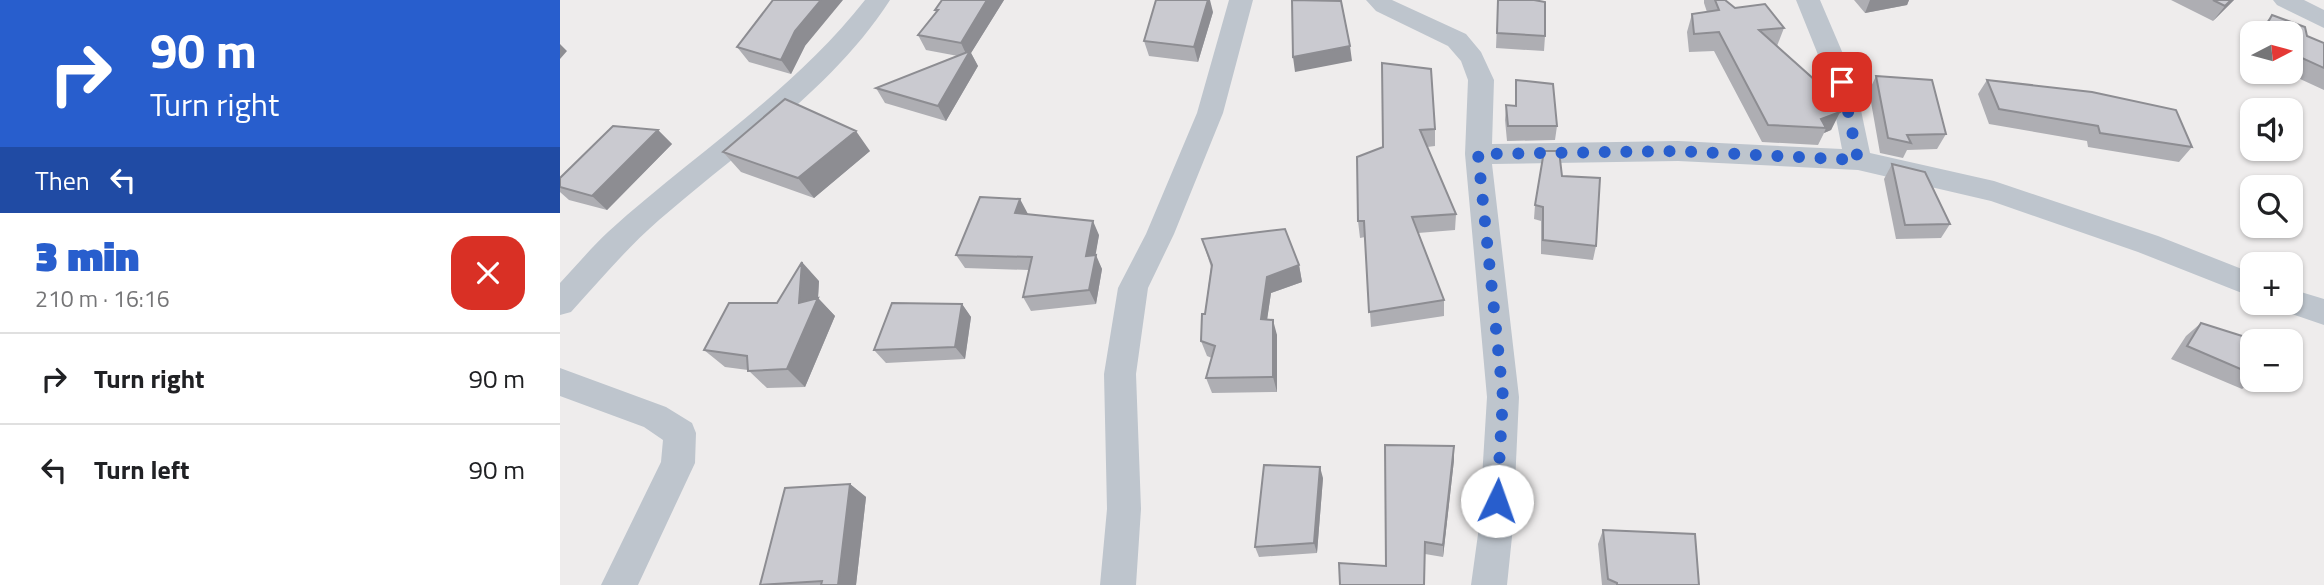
<!DOCTYPE html>
<html lang="en">
<head>
<meta charset="utf-8">
<style>
  :root { --surface:#fff; --page:#f6f6f6; --text:#202124; --muted:#757577; --line:#e0e0e0; --accent:#285ecd }
  body { margin:0; font-family:"Titillium Web",sans-serif; background:var(--page); color:var(--text); height:100vh; display:flex; flex-direction:column; font-size:26px; white-space:nowrap }
  * { box-sizing:border-box; margin:0 }
  p { font-size:23px; color:var(--muted) }
  .icon { flex:none; width:38px; height:38px; fill:none; stroke:currentColor; stroke-width:2; stroke-linecap:round; stroke-linejoin:round }
  .map { position:relative; flex:1; overflow:hidden }
  .details { display:flex; flex-direction:column; background:var(--surface); width:560px }
  .details>* { flex:none }
  .hud { background:#285ecd; color:#fff; overflow:hidden }
  .needle { width:46px; rotate:84deg }
  .controls { position:absolute; left:1680px; top:21px; display:grid; gap:14px }
  .controls a { display:grid; place-items:center; width:63px; height:63px; border-radius:14px; background:var(--surface); box-shadow:0 2px 5px #0004; font-size:35px }
  .pin { position:absolute; display:grid; place-items:center; width:60px; height:60px; color:#fff; margin:-30px; border-radius:14px; box-shadow:0 4px 10px #0006 }
  .me { position:absolute; width:77px; margin:-38px; rotate:3deg; stroke-linejoin:round; filter:drop-shadow(0 0 5px #0008) }
  .turn { display:flex; align-items:center; gap:24px; height:147px; padding:0 35px; font-size:32px }
  .turn .icon { width:91px; height:91px; stroke-width:2.5 }
  .turn b { display:block; font-size:49px; line-height:60px }
  .then { display:flex; align-items:center; height:66px; padding:0 35px; background:#0003; gap:14px; font-size:26px }
  .round { display:grid; place-items:center; flex:none; width:74px; height:74px; border-radius:21px; background:var(--page) }
  .overview { display:flex; align-items:center; justify-content:space-between; height:119px; padding:0 35px }
  h1 { font-size:42px; font-weight:800; line-height:52px; color:var(--accent) }
  ul { padding:0; list-style:none }
  li { display:flex; align-items:center; gap:21px; height:91px; padding:0 35px; border-top:2px solid var(--line) }
  li div { flex:1 }
  li b { display:block; font-size:26px }
  li em { font-style:normal }
  main { display:flex; flex:1; min-height:0 }
  .map>svg:first-child { display:block }
</style>
</head>
<body>
<main>
<section class="details">
<div class="hud">
<div class="turn"><svg class="icon" aria-label="right" viewBox="0 0 24 24"><path d="M7 20v-9h11M14 6l5 5-5 5"/></svg><div><b>90 m</b>Turn right</div></div>
<div class="then">Then<svg class="icon" aria-label="left" viewBox="0 0 24 24"><path d="M17 20v-9H6M10 6l-5 5 5 5"/></svg></div>
</div>
<div class="overview"><div><h1>3 min</h1><p>210 m · 16:16</p></div><a class="round" style="background:#d93025;color:#fff"><svg class="icon" aria-label="close" viewBox="0 0 24 24"><path d="M6 6l12 12M18 6L6 18"/></svg></a></div>
<ul>
<li><svg class="icon" aria-label="right" viewBox="0 0 24 24"><path d="M7 20v-9h11M14 6l5 5-5 5"/></svg><div><b>Turn right</b></div><em>90 m</em></li>
<li><svg class="icon" aria-label="left" viewBox="0 0 24 24"><path d="M17 20v-9H6M10 6l-5 5 5 5"/></svg><div><b>Turn left</b></div><em>90 m</em></li>
</ul>
</section>
<div class="map">
<svg width="1764" height="585" viewBox="0 0 1764 585">
  <rect width="100%" height="100%" fill="#eeecec"/>
  <g fill="none" stroke-linecap="round" stroke-linejoin="round">
    <path fill="#bec5cd" fill-rule="evenodd" d="M 305,0 L 330,0 C 272,90 179,150 99,220 C 67,248 40,280 11,312 L 0,315 L 0,283 C 16,266 31,248 48,232 C 134,154 233,92 305,0 Z
      M 669,0 L 693,0 L 663,113 L 614,234 L 588,288 L 576,374 L 581,509 L 576,585 L 540,585 L 547,509 L 544,374 L 558,288 L 586,234 L 637,113 Z
      M 806,0 L 832,0 L 906,34 L 921,52 L 934,80 L 932,144 L 1118,141 L 1282,149 L 1269,82 L 1236,0 L 1260,0 L 1295,82 L 1310,153 L 1434,181 L 1598,236 L 1692,273 L 1692,297 L 1578,252 L 1431,201 L 1298,170 L 1118,161 L 932,164 L 959,397 L 953,527 L 947,585 L 911,585 L 919,527 L 927,397 L 905,154 L 908,80 L 901,61 L 888,46 L 816,11 Z
      M 1713,0 L 1744,0 L 1764,10 L 1764,28 L 1717,5 Z
      M 1731,289 L 1764,299 L 1764,325 L 1720,310 L 1717,303 L 1731,303 Z
      M 0,368 L 106,407 L 132,423 L 136,433 L 135,463 L 78,585 L 41,585 L 101,462 L 103,440 L 84,427 L 0,396 Z"/>
  </g>
  <path fill="#aeaeb3" d="M 382,0 L 444,0 L 411,53 L 418,66 L 386,121 L 325,103 L 316,88 L 398,56 L 366,50 L 358,35 L 376,12 L 375,10 Z
    M 938,0 L 985,36 L 984,51 L 936,48 Z
    M 1144,0 L 1165,0 L 1175,8 L 1224,28 L 1217,46 L 1280,112 L 1271,130 L 1264,133 L 1258,145 L 1202,142 L 1154,51 L 1129,52 L 1127,32 L 1132,14 L 1147,12 L 1144,3 Z
    M 1294,0 L 1349,0 L 1347,5 L 1305,13 Z
    M 1611,0 L 1674,0 L 1653,21 Z
    M 653,12 L 638,62 L 589,56 L 584,41 Z
    M 1712,15 L 1747,36 L 1764,43 L 1764,90 L 1725,72 L 1731,72 L 1731,33 L 1697,33 Z
    M 1692,42 L 1692,57 L 1686,54 Z
    M 245,46 L 231,74 L 189,62 L 177,47 Z
    M 822,63 L 875,129 L 875,146 L 867,147 L 896,214 L 895,230 L 858,233 L 884,300 L 884,316 L 811,327 L 805,237 L 800,238 L 798,221 L 823,147 Z
    M 1316,76 L 1386,134 L 1377,149 L 1347,150 L 1343,158 L 1320,153 L 1309,91 Z
    M 956,80 L 997,126 L 995,140 L 947,141 L 945,120 L 946,105 L 955,106 Z
    M 1427,80 L 1632,147 L 1619,162 L 1528,147 L 1527,141 L 1429,124 L 1418,94 Z
    M 98,130 L 112,144 L 47,210 L 9,200 L 0,192 L 0,178 Z
    M 310,151 L 254,198 L 181,172 L 163,152 Z
    M 1332,164 L 1390,224 L 1381,238 L 1336,239 L 1324,179 Z
    M 1002,176 L 1036,246 L 1033,260 L 981,254 L 981,221 L 974,219 L 975,205 Z
    M 468,214 L 539,235 L 535,255 L 542,269 L 536,304 L 471,311 L 463,297 L 469,270 L 405,268 L 396,255 Z
    M 642,239 L 739,265 L 742,282 L 711,293 L 707,319 L 717,335 L 717,392 L 652,393 L 646,378 L 652,358 L 647,356 L 641,341 L 651,267 Z
    M 259,281 L 258,298 L 275,316 L 245,387 L 207,388 L 188,370 L 165,367 L 144,350 L 217,303 Z
    M 402,304 L 411,317 L 405,359 L 326,363 L 314,350 Z
    M 1641,323 L 1692,341 L 1692,380 L 1695,380 L 1682,389 L 1611,359 L 1626,336 Z
    M 894,460 L 883,557 L 865,554 L 826,566 Z
    M 763,478 L 757,553 L 699,557 L 695,547 Z
    M 290,484 L 306,497 L 296,585 L 200,585 Z
    M 1043,530 L 1139,585 L 1042,585 L 1038,544 Z"/>
  <path fill="#8d8d92" d="M 261,0 L 283,0 L 245,46 L 231,74 L 221,60 L 235,31 Z
    M 427,0 L 444,0 L 411,53 L 418,66 L 386,121 L 378,106 L 407,56 L 401,43 Z
    M 648,0 L 650,0 L 653,12 L 638,62 L 634,47 Z
    M 1310,0 L 1349,0 L 1347,5 L 1305,13 Z
    M 1671,0 L 1674,0 L 1653,21 L 1665,6 Z
    M 0,44 L 7,51 L 0,59 Z
    M 790,46 L 792,61 L 735,72 L 733,57 Z
    M 1280,112 L 1271,130 L 1264,133 L 1266,128 L 1261,119 Z
    M 98,130 L 112,144 L 47,210 L 32,196 Z
    M 296,131 L 310,151 L 254,198 L 238,178 Z
    M 460,199 L 468,214 L 455,213 Z
    M 533,221 L 539,235 L 533,270 L 526,256 Z
    M 536,255 L 542,269 L 536,304 L 529,290 Z
    M 242,262 L 259,281 L 258,298 L 275,316 L 245,387 L 227,369 Z
    M 739,265 L 742,282 L 711,293 L 705,334 L 701,319 L 707,277 Z
    M 402,304 L 411,317 L 405,359 L 395,347 Z
    M 713,320 L 717,335 L 717,392 L 713,377 Z
    M 894,446 L 894,460 L 883,557 L 883,545 Z
    M 760,467 L 763,478 L 757,553 L 754,543 Z
    M 290,484 L 306,497 L 296,585 L 278,585 Z"/>
  <path fill="#cacad0" stroke="#8d8d92" stroke-width="2" d="M 213,0 L 261,0 L 235,31 L 221,60 L 177,47 Z
    M 382,0 L 427,0 L 401,43 L 358,35 L 378,10 L 375,10 Z
    M 596,0 L 648,0 L 634,47 L 584,41 Z
    M 732,0 L 781,1 L 790,46 L 733,57 Z
    M 938,0 L 974,0 L 985,2 L 985,36 L 937,33 Z
    M 1155,0 L 1165,0 L 1175,8 L 1205,4 L 1224,28 L 1199,30 L 1257,82 L 1280,112 L 1261,119 L 1266,128 L 1208,125 L 1159,32 L 1134,34 L 1132,14 L 1159,10 Z
    M 1653,0 L 1671,0 L 1665,6 Z
    M 1712,15 L 1745,27 L 1747,36 L 1764,43 L 1764,68 L 1731,53 L 1731,33 L 1702,33 Z
    M 410,51 L 378,106 L 316,88 Z
    M 822,63 L 871,69 L 875,129 L 860,130 L 896,214 L 852,217 L 884,300 L 809,312 L 804,221 L 798,221 L 797,157 L 823,147 Z
    M 1316,76 L 1372,80 L 1386,134 L 1347,135 L 1351,143 L 1328,138 Z
    M 956,80 L 993,84 L 997,126 L 948,126 L 946,105 L 956,106 Z
    M 1427,80 L 1532,92 L 1616,110 L 1632,147 L 1540,133 L 1538,126 L 1439,109 Z
    M 225,99 L 296,131 L 238,178 L 163,152 Z
    M 53,126 L 98,130 L 32,196 L 0,187 L 0,178 Z
    M 984,151 L 999,151 L 1002,176 L 1040,178 L 1036,246 L 983,240 L 983,207 L 975,205 Z
    M 1332,164 L 1365,172 L 1390,224 L 1345,225 Z
    M 420,197 L 460,199 L 455,213 L 533,221 L 526,256 L 536,255 L 529,290 L 463,297 L 472,257 L 396,255 Z
    M 725,229 L 739,265 L 707,277 L 701,319 L 713,320 L 713,377 L 646,378 L 655,346 L 641,341 L 642,314 L 645,314 L 652,265 L 642,239 Z
    M 242,262 L 239,303 L 258,298 L 227,369 L 188,371 L 187,356 L 144,350 L 169,303 L 217,303 Z
    M 332,303 L 402,304 L 395,347 L 314,350 Z
    M 1641,323 L 1698,341 L 1692,341 L 1692,374 L 1627,346 Z
    M 825,445 L 894,446 L 883,545 L 865,542 L 864,585 L 780,585 L 779,563 L 826,566 Z
    M 704,465 L 760,467 L 754,543 L 695,547 Z
    M 290,484 L 278,585 L 261,585 L 262,581 L 200,585 L 225,488 Z
    M 1043,530 L 1135,534 L 1139,585 L 1057,585 L 1057,583 L 1048,579 Z"/>
  <g fill="none" stroke-linecap="round" stroke-linejoin="round">
    <path stroke="#285ecd" stroke-width="12" stroke-dasharray="0 21.6" d="M 937,501 L 943,397 L 918,154 L 1118,151 L 1298,160 L 1282,82"/>
  </g>
</svg>
<div class="controls">
<a><svg class="needle" viewBox="-14 -14 28 28"><path d="M0-13l5 13h-10z" fill="#e53935"/><path d="M0 13l5-13h-10z" fill="#757577"/></svg></a>
<a><svg class="icon" aria-label="sound" viewBox="0 0 24 24"><path d="M4 9h4l5-4v14l-5-4H4zM17 9q2 3 0 6"/></svg></a>
<a><svg class="icon" aria-label="search" viewBox="0 0 24 24"><circle cx="10" cy="10" r="6"/><path d="M15 15l6 6"/></svg></a>
<a>+</a>
<a>−</a>
</div>
<div class="pin" style="left:1282px;top:82px;background:#d93025"><svg class="icon" aria-label="arrive" viewBox="0 0 24 24"><path d="M6 21V4h12l-3 4 3 4H6"/></svg></div>
<svg class="me" style="left:937px;top:501px" viewBox="-20 -20 40 40"><circle r="19" fill="#fff"/><path d="M0-13L10 11 0 6-10 11z" fill="#285ecd"/></svg>
</div>
</main>
</body>
</html>
